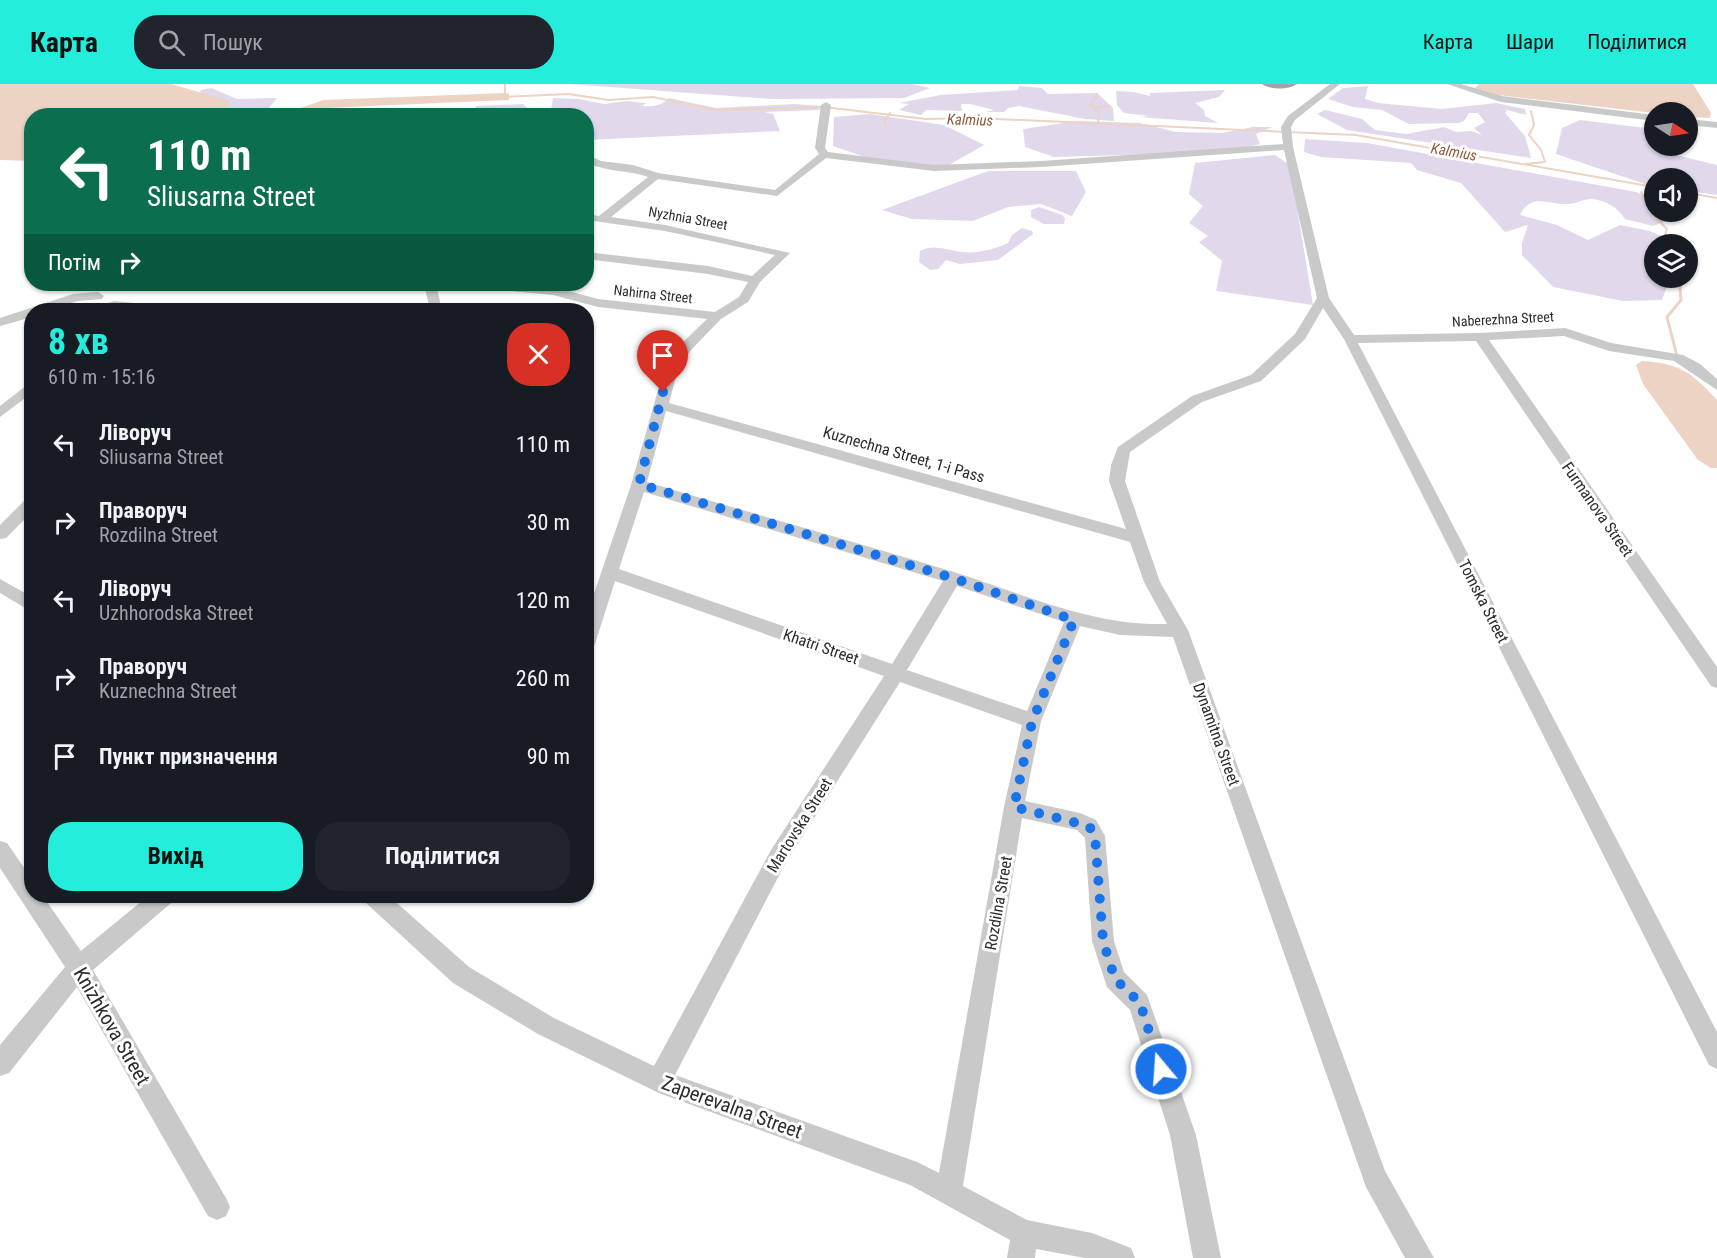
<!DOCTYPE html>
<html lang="uk">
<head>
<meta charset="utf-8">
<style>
  :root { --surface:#171b24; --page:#20242c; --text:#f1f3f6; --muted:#9ea1a6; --accent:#25eddc }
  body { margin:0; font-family:"Roboto Condensed",sans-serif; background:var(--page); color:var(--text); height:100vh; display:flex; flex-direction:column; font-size:22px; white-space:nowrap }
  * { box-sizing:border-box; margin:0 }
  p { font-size:20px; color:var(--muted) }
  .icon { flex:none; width:33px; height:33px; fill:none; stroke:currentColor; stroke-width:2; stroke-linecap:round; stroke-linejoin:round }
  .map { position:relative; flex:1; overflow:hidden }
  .panel { position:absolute; left:24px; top:219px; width:570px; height:600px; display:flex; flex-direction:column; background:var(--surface); border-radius:24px; box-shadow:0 2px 4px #0004 }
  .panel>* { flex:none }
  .banner { position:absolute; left:24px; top:24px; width:570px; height:183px; border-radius:24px; box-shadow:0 2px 4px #0004; background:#0b6e4f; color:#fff; overflow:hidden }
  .needle { width:39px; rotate:102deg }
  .tools { position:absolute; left:1644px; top:18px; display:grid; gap:12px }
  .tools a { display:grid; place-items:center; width:54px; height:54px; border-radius:50%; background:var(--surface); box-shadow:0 2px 4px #0004; font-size:30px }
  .pin { position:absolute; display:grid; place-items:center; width:51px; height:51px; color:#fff; margin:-62px -26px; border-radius:50% 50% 50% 0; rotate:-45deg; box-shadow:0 0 6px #0007 }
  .pin .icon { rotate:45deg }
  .me { position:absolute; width:66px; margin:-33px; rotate:342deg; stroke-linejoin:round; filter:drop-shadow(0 0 4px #0008) }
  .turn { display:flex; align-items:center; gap:21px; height:126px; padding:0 24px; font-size:27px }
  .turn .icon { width:78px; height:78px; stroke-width:2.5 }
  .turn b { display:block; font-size:42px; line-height:51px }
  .then { display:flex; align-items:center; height:57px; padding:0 24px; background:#0003; gap:12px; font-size:22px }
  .round { display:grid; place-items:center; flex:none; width:63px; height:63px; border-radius:24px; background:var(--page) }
  .summary { display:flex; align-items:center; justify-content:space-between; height:102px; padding:0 24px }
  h1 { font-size:36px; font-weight:700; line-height:45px; color:var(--accent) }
  .button { display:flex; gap:12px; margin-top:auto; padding:12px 24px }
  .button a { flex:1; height:69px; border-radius:24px; background:var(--accent); color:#111; font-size:24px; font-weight:700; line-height:69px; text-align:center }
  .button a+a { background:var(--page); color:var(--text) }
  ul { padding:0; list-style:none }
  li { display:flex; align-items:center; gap:18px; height:78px; padding:0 24px }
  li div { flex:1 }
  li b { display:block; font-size:22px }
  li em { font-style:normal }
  header { display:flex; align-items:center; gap:36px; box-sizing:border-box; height:84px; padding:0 30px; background:var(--accent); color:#111 }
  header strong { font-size:28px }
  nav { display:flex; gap:33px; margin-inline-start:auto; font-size:21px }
  .search { width:420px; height:54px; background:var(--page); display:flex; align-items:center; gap:15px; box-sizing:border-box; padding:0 21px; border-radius:24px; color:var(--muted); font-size:22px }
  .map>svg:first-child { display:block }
</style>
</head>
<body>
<header>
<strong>Карта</strong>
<div class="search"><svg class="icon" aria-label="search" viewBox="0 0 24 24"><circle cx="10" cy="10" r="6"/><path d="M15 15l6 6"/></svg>Пошук</div>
<nav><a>Карта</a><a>Шари</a><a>Поділитися</a></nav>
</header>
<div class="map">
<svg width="1717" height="1174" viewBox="0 0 1717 1174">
  <rect width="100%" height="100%" fill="#fff"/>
  <path fill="#e1d8eb" d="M 570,0 L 911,0 L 930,4 L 904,14 L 772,15 Z
    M 1019,2 L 1042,4 L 1048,10 L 1097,9 L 1113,24 L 1114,37 L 1085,35 L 1019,22 L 1008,24 L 1004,28 L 985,28 L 994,26 L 970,20 L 961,20 L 962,27 L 926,26 L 921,31 L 899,26 L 909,20 L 899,19 L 940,11 L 1018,6 Z
    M 1368,2 L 1365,15 L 1378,19 L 1442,25 L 1496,19 L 1525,25 L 1526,31 L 1507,26 L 1505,29 L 1525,52 L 1531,74 L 1347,46 L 1317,30 L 1325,26 L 1362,35 L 1375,46 L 1407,50 L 1444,43 L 1456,48 L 1471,47 L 1482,51 L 1474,44 L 1485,38 L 1478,29 L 1469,29 L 1464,37 L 1459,39 L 1409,40 L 1382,26 L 1353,23 L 1328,15 L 1343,4 Z
    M 211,4 L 237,15 L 277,14 L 266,28 L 266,31 L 208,32 L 198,13 L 201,6 Z
    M 1225,6 L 1219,13 L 1195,19 L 1204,26 L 1205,32 L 1218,39 L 1139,33 L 1149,32 L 1124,29 L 1117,21 L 1116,7 L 1134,8 L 1150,12 L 1150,9 Z
    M 553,14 L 578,15 L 604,20 L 627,17 L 646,19 L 642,22 C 653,23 661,22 669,14 L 716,24 L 794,20 L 822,22 L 819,26 L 764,28 L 773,30 L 780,47 L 587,56 L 586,32 L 550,32 Z
    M 523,20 L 529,25 L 530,31 L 473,31 L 476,22 Z
    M 870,30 L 944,41 L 984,61 L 940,86 L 865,73 L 833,62 L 834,33 Z
    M 1580,36 L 1654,45 L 1654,62 L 1666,62 L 1672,70 L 1717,81 L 1717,111 L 1688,107 L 1688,94 L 1654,94 L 1654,102 L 1645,100 L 1556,70 L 1562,44 Z
    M 1078,37 L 1140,39 L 1176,48 L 1222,49 L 1253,43 L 1272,43 L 1256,50 L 1260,60 L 1228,68 L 1054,73 L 1025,63 L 1023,45 Z
    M 1305,55 L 1367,59 L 1636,108 L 1654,117 L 1654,128 L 1676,128 L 1683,131 L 1653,142 L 1625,135 C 1618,124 1606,116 1591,115 C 1583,115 1576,120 1568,120 C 1548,121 1531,108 1520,131 L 1557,141 L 1588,156 L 1620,141 L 1650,147 L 1679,160 L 1654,160 L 1654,194 L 1666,194 L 1668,199 L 1662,216 L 1623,217 L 1553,203 L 1522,171 L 1522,159 L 1528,141 L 1505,148 L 1461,99 L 1417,86 L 1411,79 L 1321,73 L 1304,68 Z
    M 1275,71 L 1290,81 L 1313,221 L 1216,207 L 1222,177 L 1199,158 L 1208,152 L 1189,139 L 1203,122 L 1189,110 L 1195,79 Z
    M 988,87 L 1076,87 L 1086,108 L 1072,132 L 1041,120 L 1008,123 L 973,137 L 912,135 L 882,126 Z
    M 1039,123 L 1062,131 L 1065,134 L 1064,140 L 1044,140 L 1031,133 L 1031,126 Z
    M 1022,144 L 1032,147 L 1033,150 L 998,176 L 960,180 L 946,176 L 938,185 L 930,186 L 919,178 L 920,167 C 933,160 944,165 956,167 C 973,171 993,166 1008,159 L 1012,151 Z"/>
  <path fill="#ecd3c3" d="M 0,0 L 171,0 L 230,17 L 221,31 L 32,32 L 31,77 L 0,76 Z
    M 1479,0 L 1693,0 L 1711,29 L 1710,34 L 1688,33 L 1688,28 L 1654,29 L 1490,10 L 1475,4 Z
    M 1642,277 C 1680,279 1692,289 1717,316 L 1717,384 L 1711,384 L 1698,376 L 1643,300 L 1636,281 Z"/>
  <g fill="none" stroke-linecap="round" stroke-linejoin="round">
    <path stroke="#ecd3c3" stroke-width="2" d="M 505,0 L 505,13 L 568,10 L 609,16 L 653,13 L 715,26 L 824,23 L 925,35 L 974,34 L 1356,51 L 1654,103
      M 1097,10 L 1090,20 L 1099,29 L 1098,40
      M 1096,24 L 1109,22
      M 887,45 L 884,38 L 890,29
      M 1525,80 L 1545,78 L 1541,66 L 1529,51 L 1534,41 L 1531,27
      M 1641,108 L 1655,133 L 1667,145 L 1665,151 L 1669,160
      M 1688,109 L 1717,114"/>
    <path stroke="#ecd3c3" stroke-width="3" d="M 1677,272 L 1667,233 L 1681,216 L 1679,194"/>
    <path fill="#ecd3c3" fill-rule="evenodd" d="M 505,9 L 509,10 L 509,16 L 324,24 L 299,32 L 279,32 L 323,16 Z"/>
    <path fill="#c9c9c9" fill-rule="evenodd" d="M 1330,0 L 1340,0 L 1295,36 L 1291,43 L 1293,63 L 1329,214 L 1354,251 L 1480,249 L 1565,244 L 1611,259 L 1683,271 L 1700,280 L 1717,295 L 1717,306 L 1674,277 L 1609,267 L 1564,252 L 1489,256 L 1717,583 L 1717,604 L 1711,602 L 1476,257 L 1358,259 L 1717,948 L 1717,985 L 1709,981 L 1344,255 L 1323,224 L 1305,255 L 1261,297 L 1202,318 L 1130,368 L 1125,397 L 1160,498 L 1188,546 L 1385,1087 L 1434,1174 L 1405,1174 L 1366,1103 L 1173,553 L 1120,551 L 1080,542 L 1041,637 L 1025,717 L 1080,729 L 1096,736 L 1105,752 L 1114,857 L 1124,888 L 1147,911 L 1196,1051 L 1221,1174 L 1193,1174 L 1170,1051 L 1130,926 L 1107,903 L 1092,857 L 1085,754 L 1077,746 L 1022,734 L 963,1102 L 1027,1136 L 1092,1149 L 1131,1164 L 1135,1174 L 1085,1174 L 1036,1165 L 1035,1174 L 1007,1174 L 1010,1156 L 910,1101 L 659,1009 L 538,950 L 453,899 L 366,819 L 363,812 L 389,812 L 469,883 L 554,934 L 654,982 L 771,766 L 884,592 L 615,497 L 595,560 L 592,565 L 586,567 L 586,533 L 631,401 L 664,285 L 681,260 L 707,235 L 598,223 L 553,211 L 479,204 L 473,200 L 512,200 L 553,203 L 598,215 L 715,228 L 739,213 L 748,198 L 708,190 L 586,175 L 586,168 L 708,182 L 752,192 L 775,171 L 665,147 L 586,136 L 586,130 L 599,132 L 648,93 C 629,86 604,88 586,78 L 586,70 L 601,77 L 633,81 L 658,89 L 775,106 L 819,70 L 815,64 L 821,21 L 826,18 L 831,21 L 825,64 L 828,68 L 934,81 L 1041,77 L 1283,60 L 1281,43 L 1288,32 ZM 1284,66 L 1317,214 L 1295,250 L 1251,291 L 1192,312 L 1118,363 L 1111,381 L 1109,397 L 1126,445 L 669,319 L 678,285 L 691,266 L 721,235 L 748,218 L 760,198 L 790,169 L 665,141 L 611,133 L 658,95 L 777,112 L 826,74 L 934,87 L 1041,83 ZM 666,327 L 1130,458 L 1144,498 L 1167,540 C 1093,542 1026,511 957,489 C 854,457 750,429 647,398 ZM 644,408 L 943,497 L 892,580 L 619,485 ZM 957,502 L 1064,538 L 1027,627 L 907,586 ZM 900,598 L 1022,641 L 1004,723 L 939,1089 L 917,1078 L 675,991 L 785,780 Z
      M 1447,0 L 1461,0 L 1502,12 L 1654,31 L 1654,37 L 1501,18 Z
      M 1688,35 L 1717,38 L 1717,44 L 1688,41 Z
      M 424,200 L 436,200 L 442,226 L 430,226 Z
      M 98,208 L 104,212 L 102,215 L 78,217 L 48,226 L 32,226 L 32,233 L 0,242 L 0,234 L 73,210 Z
      M 114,217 L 164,222 L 170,226 L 101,226 L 96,223 Z
      M 32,297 L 32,309 L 0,333 L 0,322 Z
      M 32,413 L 32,428 L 6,454 L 0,455 L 0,441 L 27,414 Z
      M 0,495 L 32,513 L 32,528 L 0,509 Z
      M 0,757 L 7,759 L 32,795 L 32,812 L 43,812 L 81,867 L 148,812 L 174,812 L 171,819 L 93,886 L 226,1114 L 230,1123 L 226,1132 L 217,1136 L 208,1132 L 77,903 L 9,989 L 0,992 L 0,961 L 65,883 L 0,784 Z"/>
    <path fill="#a4a4a4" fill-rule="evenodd" d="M 1262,0 L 1297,0 C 1289,6 1270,6 1262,0 Z"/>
  </g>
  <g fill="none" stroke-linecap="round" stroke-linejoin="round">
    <path stroke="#1a73e8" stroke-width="10" stroke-dasharray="0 18" d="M 663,308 L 639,400 L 953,494 L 1074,536 L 1032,638 L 1014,723 L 1089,742 L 1095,752 L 1103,857 L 1115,895 L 1140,919 L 1161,985"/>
  </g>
  <g text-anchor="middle" stroke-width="6" stroke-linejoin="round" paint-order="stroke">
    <g font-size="14" fill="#2c2c2c" stroke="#fff">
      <text transform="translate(688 134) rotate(10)" y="5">Nyzhnia Street</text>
      <text transform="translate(653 210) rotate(6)" y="5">Nahirna Street</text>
      <text transform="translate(1503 235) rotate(-3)" y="5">Naberezhna Street</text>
    </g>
    <g font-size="15" font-style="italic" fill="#915937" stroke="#fff">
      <text transform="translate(970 36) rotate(2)" y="5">Kalmius</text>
      <text transform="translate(1454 68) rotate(10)" y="5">Kalmius</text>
    </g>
    <g font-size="16" fill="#2c2c2c" stroke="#fff">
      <text transform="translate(904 370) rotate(16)" y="6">Kuznechna Street, 1-i Pass</text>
      <text transform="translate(1598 425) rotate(55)" y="6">Furmanova Street</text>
      <text transform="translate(1484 517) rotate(63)" y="6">Tomska Street</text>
      <text transform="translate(821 562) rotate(19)" y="6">Khatri Street</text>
      <text transform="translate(1217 650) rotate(70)" y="6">Dynamitna Street</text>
      <text transform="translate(799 741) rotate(-58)" y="6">Martovska Street</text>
      <text transform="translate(998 819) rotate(-80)" y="6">Rozdilna Street</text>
    </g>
    <g font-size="20" fill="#2c2c2c" stroke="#fff">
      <text transform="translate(112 942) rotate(60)" y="7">Knizhkova Street</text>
      <text transform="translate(732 1023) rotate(20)" y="7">Zaperevalna Street</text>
    </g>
  </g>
</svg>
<div class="tools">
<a><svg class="needle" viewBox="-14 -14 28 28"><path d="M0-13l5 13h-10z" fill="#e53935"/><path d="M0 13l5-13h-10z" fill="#9ea1a6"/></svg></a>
<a><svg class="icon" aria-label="sound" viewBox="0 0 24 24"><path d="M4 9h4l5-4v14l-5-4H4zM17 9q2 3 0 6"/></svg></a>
<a><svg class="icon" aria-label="layers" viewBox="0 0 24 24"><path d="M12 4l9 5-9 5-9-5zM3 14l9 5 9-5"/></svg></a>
</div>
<div class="pin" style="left:663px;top:308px;background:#d93025"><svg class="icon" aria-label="arrive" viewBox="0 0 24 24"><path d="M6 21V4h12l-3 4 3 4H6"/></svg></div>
<svg class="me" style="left:1161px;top:985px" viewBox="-20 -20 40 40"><circle r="17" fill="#1a73e8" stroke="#fff" stroke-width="3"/><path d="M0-11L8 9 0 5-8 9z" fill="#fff"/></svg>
<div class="banner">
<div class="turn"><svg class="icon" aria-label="left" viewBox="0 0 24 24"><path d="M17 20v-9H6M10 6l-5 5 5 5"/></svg><div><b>110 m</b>Sliusarna Street</div></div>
<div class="then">Потім<svg class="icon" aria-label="right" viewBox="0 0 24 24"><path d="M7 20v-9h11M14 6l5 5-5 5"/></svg></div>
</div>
<section class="panel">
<div class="summary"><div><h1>8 хв</h1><p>610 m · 15:16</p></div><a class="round" style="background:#d93025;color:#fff"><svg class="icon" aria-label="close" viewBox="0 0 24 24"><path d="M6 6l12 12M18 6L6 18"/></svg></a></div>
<ul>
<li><svg class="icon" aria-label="left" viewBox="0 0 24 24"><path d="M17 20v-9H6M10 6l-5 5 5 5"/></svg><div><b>Ліворуч</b><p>Sliusarna Street</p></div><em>110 m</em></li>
<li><svg class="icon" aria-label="right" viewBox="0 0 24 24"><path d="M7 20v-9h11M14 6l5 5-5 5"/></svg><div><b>Праворуч</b><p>Rozdilna Street</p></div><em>30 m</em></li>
<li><svg class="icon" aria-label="left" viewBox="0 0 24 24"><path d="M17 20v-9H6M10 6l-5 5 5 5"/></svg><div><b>Ліворуч</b><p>Uzhhorodska Street</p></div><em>120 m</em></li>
<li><svg class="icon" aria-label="right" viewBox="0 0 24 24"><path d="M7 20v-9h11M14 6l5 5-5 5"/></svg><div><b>Праворуч</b><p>Kuznechna Street</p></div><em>260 m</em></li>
<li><svg class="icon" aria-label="arrive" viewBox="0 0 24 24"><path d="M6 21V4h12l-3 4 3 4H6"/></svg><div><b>Пункт призначення</b></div><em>90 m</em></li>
</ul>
<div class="button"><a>Вихід</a><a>Поділитися</a></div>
</section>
</div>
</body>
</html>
